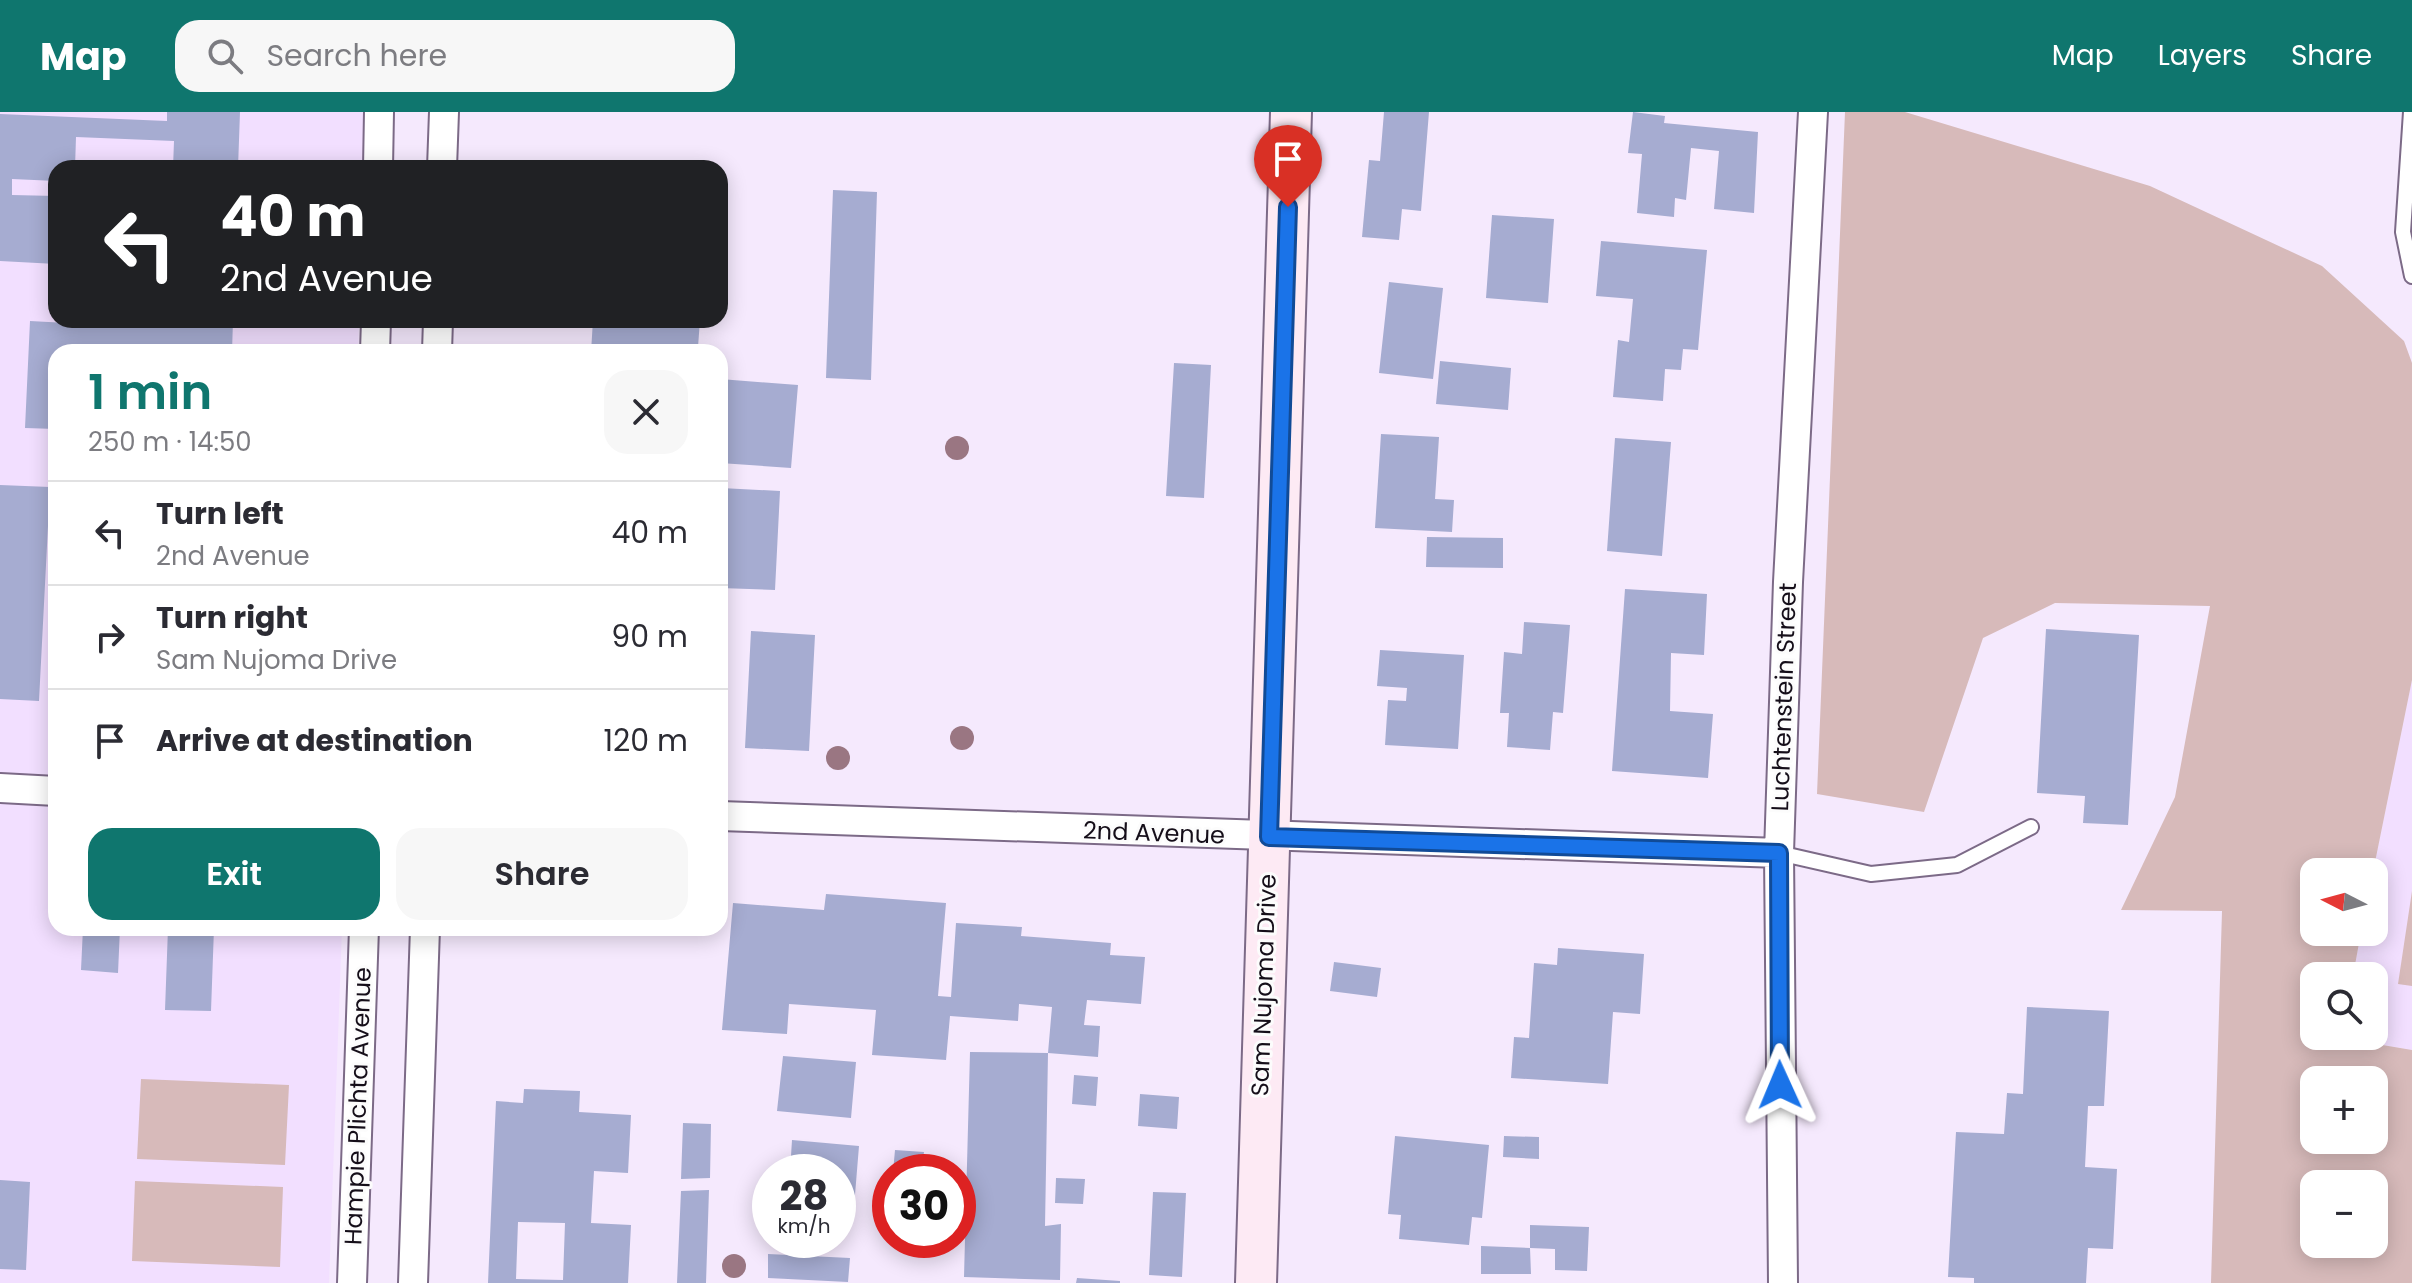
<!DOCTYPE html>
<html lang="en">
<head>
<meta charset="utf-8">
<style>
  :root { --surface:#fff; --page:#f7f7f7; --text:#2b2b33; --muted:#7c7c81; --line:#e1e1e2; --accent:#0f766e }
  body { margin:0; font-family:Poppins,sans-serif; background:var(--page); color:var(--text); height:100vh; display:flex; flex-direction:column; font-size:30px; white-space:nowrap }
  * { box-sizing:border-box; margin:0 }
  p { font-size:26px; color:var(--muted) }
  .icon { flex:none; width:44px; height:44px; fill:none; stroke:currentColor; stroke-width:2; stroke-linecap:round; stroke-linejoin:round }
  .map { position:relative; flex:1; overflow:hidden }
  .details { position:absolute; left:48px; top:232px; width:680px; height:592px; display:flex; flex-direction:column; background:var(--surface); border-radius:24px; box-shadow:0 4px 20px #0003 }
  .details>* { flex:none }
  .banner { position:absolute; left:48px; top:48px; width:680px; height:168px; border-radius:24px; box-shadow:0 4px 20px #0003; background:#202124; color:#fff; overflow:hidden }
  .needle { width:52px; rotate:276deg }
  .tools { position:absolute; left:2300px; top:746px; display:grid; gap:16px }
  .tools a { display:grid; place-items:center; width:88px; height:88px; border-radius:16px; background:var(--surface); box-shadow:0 4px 20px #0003; font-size:40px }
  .speed { position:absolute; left:752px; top:1042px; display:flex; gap:16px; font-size:40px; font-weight:700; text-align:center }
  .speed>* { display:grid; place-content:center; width:104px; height:104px; border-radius:50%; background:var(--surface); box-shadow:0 4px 20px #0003; line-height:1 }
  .speed small { font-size:20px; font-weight:400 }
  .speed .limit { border:12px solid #d22; background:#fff; color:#111 }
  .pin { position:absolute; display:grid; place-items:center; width:68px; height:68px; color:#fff; margin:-82px -34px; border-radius:50% 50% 50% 0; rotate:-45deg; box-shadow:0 0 8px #0007 }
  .pin .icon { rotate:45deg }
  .me { position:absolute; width:88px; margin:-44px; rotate:359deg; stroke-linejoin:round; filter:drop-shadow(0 0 6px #0008) }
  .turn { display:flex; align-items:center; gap:28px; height:168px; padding:0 40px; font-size:36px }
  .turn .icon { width:104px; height:104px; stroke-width:2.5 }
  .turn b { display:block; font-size:56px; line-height:68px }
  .round { display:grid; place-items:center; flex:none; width:84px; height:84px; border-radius:24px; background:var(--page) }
  .headline { display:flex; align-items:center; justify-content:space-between; height:136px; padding:0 40px }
  h1 { font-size:48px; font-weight:600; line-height:60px; color:var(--accent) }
  .primary-button { display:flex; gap:16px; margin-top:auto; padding:16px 40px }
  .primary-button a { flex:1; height:92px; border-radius:24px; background:var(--accent); color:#fff; font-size:32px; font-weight:600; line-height:92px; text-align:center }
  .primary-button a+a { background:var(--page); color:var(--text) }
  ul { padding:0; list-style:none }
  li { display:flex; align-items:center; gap:24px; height:104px; padding:0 40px; border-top:2px solid var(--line) }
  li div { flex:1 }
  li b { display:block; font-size:30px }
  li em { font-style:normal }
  header { display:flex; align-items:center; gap:48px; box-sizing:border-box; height:112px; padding:0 40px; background:var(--accent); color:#fff }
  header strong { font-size:38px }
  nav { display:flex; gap:44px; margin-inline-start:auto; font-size:28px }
  .search { width:560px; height:72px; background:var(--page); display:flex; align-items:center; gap:20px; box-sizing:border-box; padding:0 28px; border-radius:24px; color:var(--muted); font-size:30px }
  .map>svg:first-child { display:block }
</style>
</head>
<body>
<header>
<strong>Map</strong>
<div class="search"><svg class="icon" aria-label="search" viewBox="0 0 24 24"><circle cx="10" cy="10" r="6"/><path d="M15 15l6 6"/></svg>Search here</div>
<nav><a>Map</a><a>Layers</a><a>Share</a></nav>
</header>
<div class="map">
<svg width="2412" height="1171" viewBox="0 0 2412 1171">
  <rect width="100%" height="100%" fill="#f5e9fd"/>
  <path fill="#f2dfff" d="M 0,0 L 364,0 L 363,56 L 56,56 L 56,208 L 359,208 L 358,240 L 56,240 L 56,816 L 342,816 L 329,1171 L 0,1171 Z
    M 2412,568 L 2412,938 L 2340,926 L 2341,924 L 2374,924 L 2374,864 L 2353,864 L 2361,820 L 2374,820 L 2373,760 Z"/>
  <path fill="#d7baba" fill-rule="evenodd" d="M 1845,0 L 1905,0 L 2150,74 L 2322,154 L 2404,229 L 2412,251 L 2412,568 L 2373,760 L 2314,760 L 2314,820 L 2361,820 L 2353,864 L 2314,864 L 2314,924 L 2341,924 L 2341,926 L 2412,938 L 2412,1171 L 2211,1171 L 2222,799 L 2121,798 L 2175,685 L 2210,494 L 2055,491 L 1983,526 L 1924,700 L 1817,682 ZM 2314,968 L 2374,968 L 2374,1028 L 2314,1028 ZM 2314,1072 L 2374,1072 L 2374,1132 L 2314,1132 Z
    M 2412,779 L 2412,874 L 2398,872 Z
    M 141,967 L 289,973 L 285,1053 L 137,1047 Z
    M 135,1069 L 283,1075 L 280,1155 L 132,1149 Z"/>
  <path fill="#a6acd1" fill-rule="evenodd" d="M 167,0 L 240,0 L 238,56 L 173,56 L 174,29 L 76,25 L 75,56 L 56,56 L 56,69 L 12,67 L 12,83 L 56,84 L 56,152 L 0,149 L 0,2 L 167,9 Z
    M 1384,0 L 1429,0 L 1421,99 L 1402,97 L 1399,128 L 1362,125 L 1369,48 L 1380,49 Z
    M 1633,0 L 1665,4 L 1664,11 L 1758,20 L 1754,101 L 1714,97 L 1719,39 L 1691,36 L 1686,88 L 1675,86 L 1674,105 L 1637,101 L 1642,42 L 1628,41 Z
    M 833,78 L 877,80 L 871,268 L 826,266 Z
    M 1492,103 L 1554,107 L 1548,191 L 1486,186 Z
    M 1601,129 L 1707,138 L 1698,238 L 1683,237 L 1681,258 L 1665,257 L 1663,289 L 1613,285 L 1618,228 L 1629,230 L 1633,187 L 1596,184 Z
    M 1389,170 L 1443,176 L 1433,267 L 1379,261 Z
    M 67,208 L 169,215 L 169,208 L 233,208 L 232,240 L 56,240 L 56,317 L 25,316 L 30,209 L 67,211 Z
    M 593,208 L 700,208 L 698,235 L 668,233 L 668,240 L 591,240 Z
    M 1440,249 L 1511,256 L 1508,298 L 1436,292 Z
    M 1174,251 L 1211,253 L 1204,386 L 1166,384 Z
    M 720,267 L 798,273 L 791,356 L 720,351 Z
    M 1381,322 L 1439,325 L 1435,387 L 1454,388 L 1452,420 L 1375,416 Z
    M 1615,326 L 1671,330 L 1662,444 L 1607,439 Z
    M 0,373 L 50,375 L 39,589 L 0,587 Z
    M 721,376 L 780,379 L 775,478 L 720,476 Z
    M 1427,425 L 1503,426 L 1503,456 L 1426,455 Z
    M 1625,477 L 1707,482 L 1704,543 L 1671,541 L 1670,599 L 1713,602 L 1708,666 L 1612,659 Z
    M 1524,510 L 1570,513 L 1563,601 L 1553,600 L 1550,638 L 1507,635 L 1509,601 L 1500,601 L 1504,540 L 1522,542 Z
    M 2046,517 L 2139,523 L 2128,713 L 2083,711 L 2085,684 L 2037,681 Z
    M 751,519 L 815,523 L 809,639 L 745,636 Z
    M 1380,538 L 1464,543 L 1458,637 L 1385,633 L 1388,588 L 1406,589 L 1407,576 L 1377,574 Z
    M 826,782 L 946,791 L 938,884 L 951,885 L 956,811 L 1022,815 L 1021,824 L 1111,831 L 1110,843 L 1145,845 L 1141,892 L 1087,888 L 1084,913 L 1100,914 L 1098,945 L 1048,941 L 1052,895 L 1019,892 L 1018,909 L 950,904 L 946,948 L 872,943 L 876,898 L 789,892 L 787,922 L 722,918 L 733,791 L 824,798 Z
    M 83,816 L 120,816 L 118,861 L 81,858 Z
    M 168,816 L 214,816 L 211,899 L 165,898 Z
    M 1558,836 L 1644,842 L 1640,902 L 1613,900 L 1608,972 L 1511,966 L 1514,925 L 1529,926 L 1534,851 L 1557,853 Z
    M 1334,850 L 1381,856 L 1377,885 L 1330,879 Z
    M 2027,895 L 2109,899 L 2104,994 L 2088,994 L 2085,1055 L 2117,1057 L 2113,1137 L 2088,1136 L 2086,1171 L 1974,1171 L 1974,1166 L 1948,1165 L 1956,1020 L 2004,1022 L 2007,981 L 2023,982 Z
    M 970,940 L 1048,941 L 1045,1114 L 1061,1112 L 1060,1168 L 964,1165 Z
    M 783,944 L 856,950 L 851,1006 L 777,999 Z
    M 1074,963 L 1098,965 L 1096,994 L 1072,992 Z
    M 524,977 L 580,979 L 579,1000 L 631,1003 L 628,1061 L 594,1059 L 591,1111 L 631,1113 L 628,1171 L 488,1171 L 496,989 L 523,991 ZM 518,1110 L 565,1111 L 563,1168 L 516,1167 Z
    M 1140,982 L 1179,985 L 1177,1017 L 1138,1014 Z
    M 683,1011 L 711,1012 L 710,1066 L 681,1067 Z
    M 1395,1024 L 1489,1033 L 1482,1106 L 1472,1105 L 1469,1133 L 1399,1127 L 1401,1103 L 1388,1102 Z
    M 1504,1024 L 1539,1025 L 1539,1047 L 1503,1045 Z
    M 792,1028 L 859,1034 L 854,1095 L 838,1093 L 838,1060 L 790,1060 Z
    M 895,1038 L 924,1040 L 921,1060 L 893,1060 Z
    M 1056,1066 L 1085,1067 L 1083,1092 L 1055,1091 Z
    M 0,1068 L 30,1070 L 26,1158 L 0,1157 Z
    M 709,1078 L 706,1171 L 677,1171 L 681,1079 Z
    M 1153,1080 L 1186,1081 L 1182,1165 L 1149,1163 Z
    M 1530,1113 L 1589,1115 L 1587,1159 L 1555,1158 L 1555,1137 L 1530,1136 Z
    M 1481,1134 L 1530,1136 L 1531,1162 L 1481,1162 Z
    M 768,1142 L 850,1146 L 848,1170 L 768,1166 Z
    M 1077,1166 L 1120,1169 L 1120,1171 L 1076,1171 Z"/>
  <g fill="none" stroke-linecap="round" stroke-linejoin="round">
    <g stroke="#7c6a87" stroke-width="18">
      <path id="service" d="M 2411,0 L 2403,120 L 2412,164
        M 1779,741 L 1871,762 L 1957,753 L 2031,715"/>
    </g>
    <g stroke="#7c6a87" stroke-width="32">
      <path id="minor" d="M 378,56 L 379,0
        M 442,56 L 444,0
        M 375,240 L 376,208
        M 437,240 L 438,208
        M 0,676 L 56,679
        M 720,704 L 1779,741
        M 352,1171 L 364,816
        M 413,1171 L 425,816
        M 1783,1171 L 1779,741 L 1788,470 L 1813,0"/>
    </g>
    <g stroke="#7c6a87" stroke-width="44">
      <path id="secondary" d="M 1256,1171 L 1291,0"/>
    </g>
    <use href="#service" stroke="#fff" stroke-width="14"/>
    <use href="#minor" stroke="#fff" stroke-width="28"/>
    <use href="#secondary" stroke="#fdeaf4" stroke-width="40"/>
  </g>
  <g fill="#9a7682">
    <circle cx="957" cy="336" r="12"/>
    <circle cx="962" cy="626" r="12"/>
    <circle cx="838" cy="646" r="12"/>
    <circle cx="734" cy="1154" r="12"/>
  </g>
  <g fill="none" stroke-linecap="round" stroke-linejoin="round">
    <g stroke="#114b97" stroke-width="20">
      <path id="route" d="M 1288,95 L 1269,725 L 1779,741 L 1780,973"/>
    </g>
    <use href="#route" stroke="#1a73e8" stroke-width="14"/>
  </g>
  <g text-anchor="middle" stroke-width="6" stroke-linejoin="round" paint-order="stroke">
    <g font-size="24" fill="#150e19" stroke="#fcfcfc">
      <text transform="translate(1784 585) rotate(-88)" y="8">Luchtenstein Street</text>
      <text transform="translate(1154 721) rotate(2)" y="8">2nd Avenue</text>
      <text transform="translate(1264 873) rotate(-88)" y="8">Sam Nujoma Drive</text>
      <text transform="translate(358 994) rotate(-88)" y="8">Hampie Plichta Avenue</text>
    </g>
  </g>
</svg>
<div class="tools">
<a><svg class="needle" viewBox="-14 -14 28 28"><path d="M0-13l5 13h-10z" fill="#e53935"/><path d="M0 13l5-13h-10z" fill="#7c7c81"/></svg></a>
<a><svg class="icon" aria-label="search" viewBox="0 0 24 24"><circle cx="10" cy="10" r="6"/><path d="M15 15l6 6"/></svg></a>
<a>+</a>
<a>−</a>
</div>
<div class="speed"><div>28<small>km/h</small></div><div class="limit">30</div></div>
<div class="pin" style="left:1288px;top:95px;background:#d93025"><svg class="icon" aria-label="arrive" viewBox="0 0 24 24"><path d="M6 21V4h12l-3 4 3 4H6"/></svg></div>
<svg class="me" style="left:1780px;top:973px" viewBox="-20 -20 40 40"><path d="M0-17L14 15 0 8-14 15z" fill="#1a73e8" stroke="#fff" stroke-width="4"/></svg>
<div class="banner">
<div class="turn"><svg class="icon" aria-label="left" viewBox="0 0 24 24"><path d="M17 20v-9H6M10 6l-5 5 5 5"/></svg><div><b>40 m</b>2nd Avenue</div></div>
</div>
<section class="details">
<div class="headline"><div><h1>1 min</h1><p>250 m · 14:50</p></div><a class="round"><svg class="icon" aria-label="close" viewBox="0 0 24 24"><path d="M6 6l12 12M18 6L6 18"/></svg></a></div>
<ul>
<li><svg class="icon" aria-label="left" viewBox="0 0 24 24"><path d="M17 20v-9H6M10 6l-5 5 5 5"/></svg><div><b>Turn left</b><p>2nd Avenue</p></div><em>40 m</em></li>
<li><svg class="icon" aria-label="right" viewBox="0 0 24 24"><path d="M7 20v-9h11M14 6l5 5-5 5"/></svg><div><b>Turn right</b><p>Sam Nujoma Drive</p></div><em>90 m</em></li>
<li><svg class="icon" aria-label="arrive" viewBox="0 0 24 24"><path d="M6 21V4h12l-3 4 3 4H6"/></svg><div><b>Arrive at destination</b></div><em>120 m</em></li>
</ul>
<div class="primary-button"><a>Exit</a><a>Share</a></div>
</section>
</div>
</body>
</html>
